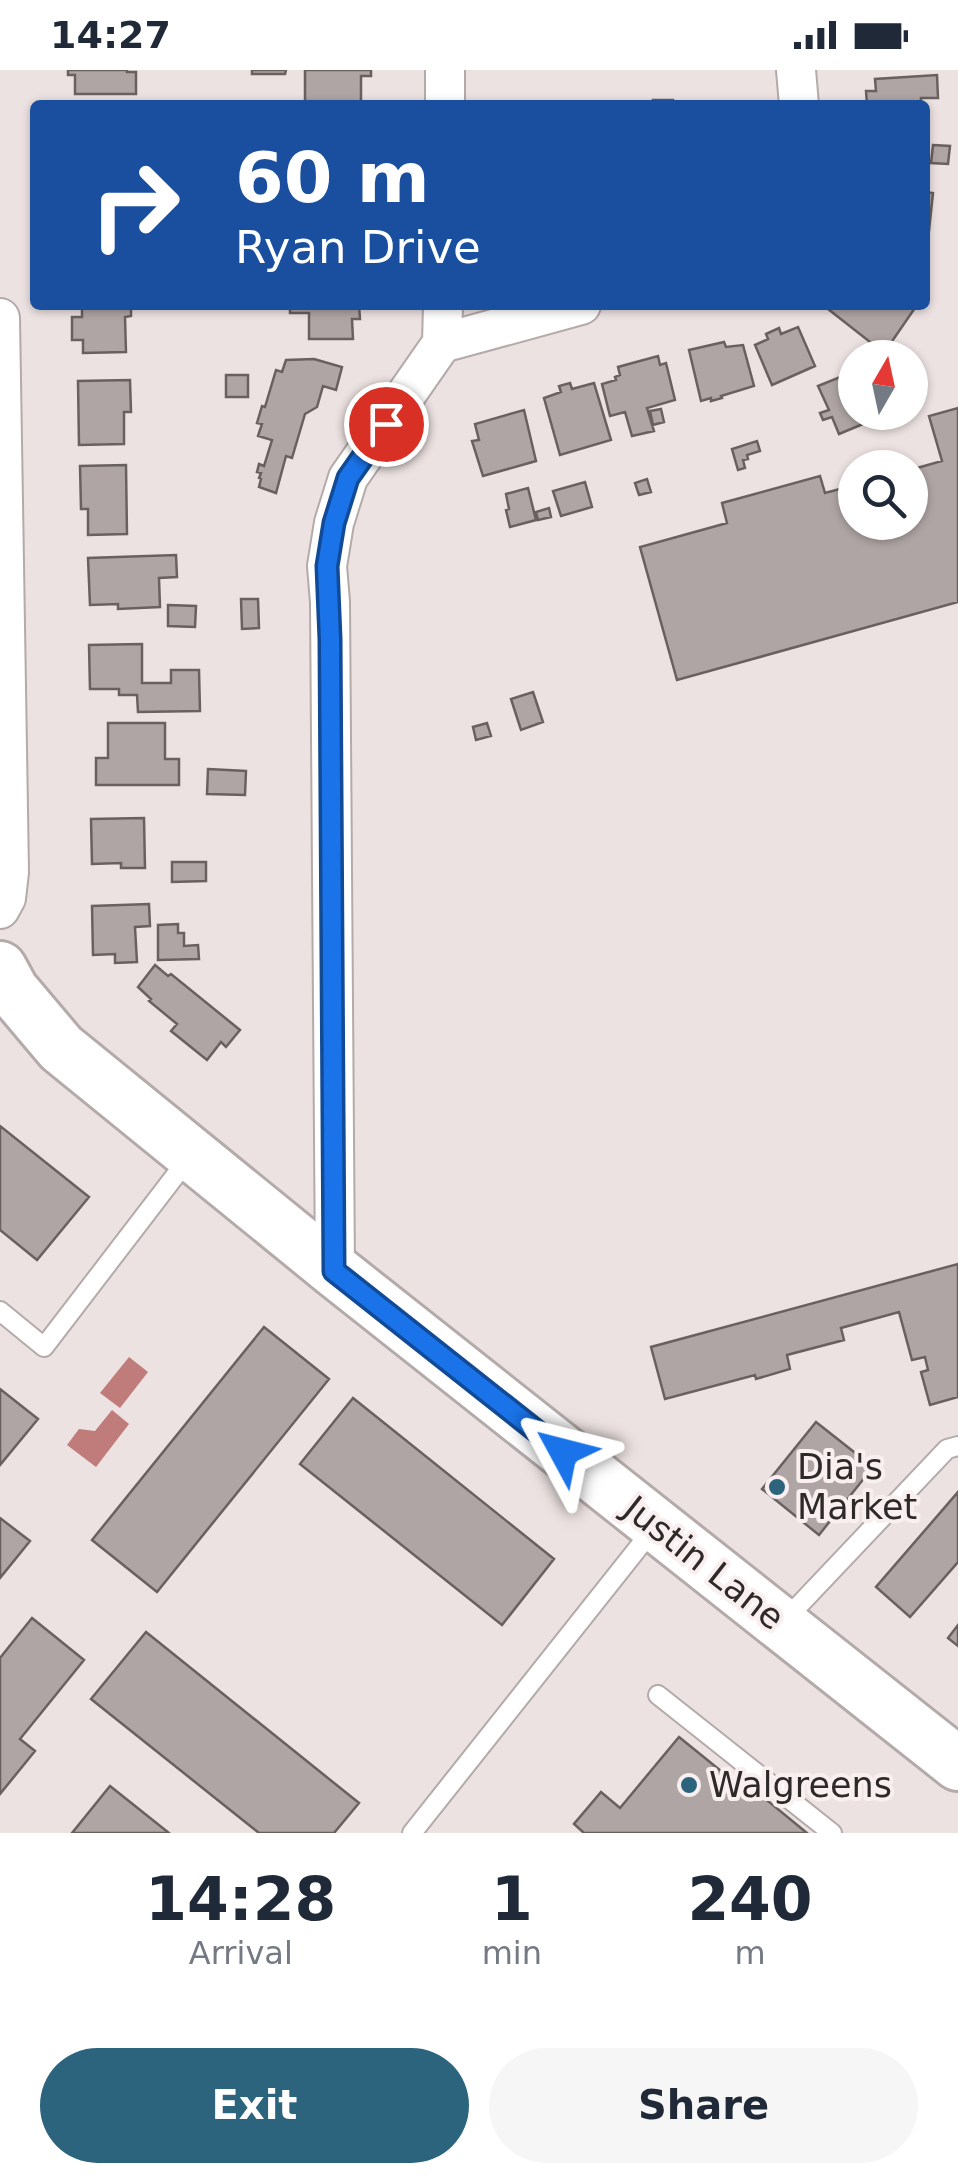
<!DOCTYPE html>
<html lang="en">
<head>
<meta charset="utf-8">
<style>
  :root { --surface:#fff; --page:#f6f6f7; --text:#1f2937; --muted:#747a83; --accent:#2c647e }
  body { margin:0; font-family:"DejaVu Sans",sans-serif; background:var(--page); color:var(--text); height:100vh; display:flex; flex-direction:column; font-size:38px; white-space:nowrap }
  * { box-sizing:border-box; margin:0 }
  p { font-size:32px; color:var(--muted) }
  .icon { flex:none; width:55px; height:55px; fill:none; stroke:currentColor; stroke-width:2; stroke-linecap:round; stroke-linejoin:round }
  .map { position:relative; height:1763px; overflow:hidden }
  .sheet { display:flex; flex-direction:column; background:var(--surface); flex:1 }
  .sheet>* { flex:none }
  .hud { position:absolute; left:30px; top:30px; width:900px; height:210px; border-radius:10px; box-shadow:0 2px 8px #0004; background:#1a4fa0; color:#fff; overflow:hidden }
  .needle { width:65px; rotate:9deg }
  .buttons { position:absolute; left:838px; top:270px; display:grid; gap:20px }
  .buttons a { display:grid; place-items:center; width:90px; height:90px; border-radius:50%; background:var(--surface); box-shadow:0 2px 8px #0004; font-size:50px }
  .pin { position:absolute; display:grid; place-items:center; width:85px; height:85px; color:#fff; margin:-42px; border:5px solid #fff; border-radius:50%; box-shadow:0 2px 10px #0007 }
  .me { position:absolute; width:110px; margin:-55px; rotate:308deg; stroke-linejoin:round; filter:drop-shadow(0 0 8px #0008) }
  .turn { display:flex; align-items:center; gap:35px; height:210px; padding:0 40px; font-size:45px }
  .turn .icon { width:130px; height:130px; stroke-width:2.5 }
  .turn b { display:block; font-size:70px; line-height:85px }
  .eta { display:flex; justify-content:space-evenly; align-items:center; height:170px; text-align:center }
  .eta b { font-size:60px; font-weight:800; line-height:70px }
  .cta { display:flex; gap:20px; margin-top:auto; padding:20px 40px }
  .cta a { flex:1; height:115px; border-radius:60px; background:var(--accent); color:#fff; font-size:40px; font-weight:800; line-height:115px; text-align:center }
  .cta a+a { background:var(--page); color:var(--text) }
  .status { display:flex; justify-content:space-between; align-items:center; height:70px; padding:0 50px; background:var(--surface); direction:ltr }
  .status svg { height:28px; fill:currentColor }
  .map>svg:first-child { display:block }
</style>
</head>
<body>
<div class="status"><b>14:27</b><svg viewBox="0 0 49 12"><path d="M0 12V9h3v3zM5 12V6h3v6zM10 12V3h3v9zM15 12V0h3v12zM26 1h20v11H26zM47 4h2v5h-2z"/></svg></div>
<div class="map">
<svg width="958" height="1763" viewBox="0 0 958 1763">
  <rect width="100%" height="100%" fill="#ece2e1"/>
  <path fill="#bf7c7a" d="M 129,1287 L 148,1302 L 120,1338 L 100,1323 Z
    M 112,1340 L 129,1354 L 96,1397 L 67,1375 L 79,1359 L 95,1361 Z"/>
  <path fill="#afa5a4" stroke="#696160" stroke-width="2.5" d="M 68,0 L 127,0 L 127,2 L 136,2 L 136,24 L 75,24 L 75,5 L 68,5 Z
    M 252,0 L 286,0 L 285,4 L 252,4 Z
    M 305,0 L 371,0 L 371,6 L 361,6 L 361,35 L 305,35 Z
    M 937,5 L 938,28 L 921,28 L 921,35 L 867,35 L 866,21 L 876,21 L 875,9 Z
    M 653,30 L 673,30 L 673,35 L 653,35 Z
    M 933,75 L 950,76 L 948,94 L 931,93 Z
    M 925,122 L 933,123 L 928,170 L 925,170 Z
    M 99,235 L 131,235 L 131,246 L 125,247 L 126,282 L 83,283 L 83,270 L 72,270 L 72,247 L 82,247 L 82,238 L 99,238 Z
    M 290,235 L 359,235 L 360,249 L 352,249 L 353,269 L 309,269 L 309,243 L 290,243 Z
    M 831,235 L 917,235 L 884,283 L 828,239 Z
    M 798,257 L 815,296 L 772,315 L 755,275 L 768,269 L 766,264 L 779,258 L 781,264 Z
    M 724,272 L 726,277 L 743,275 L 754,316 L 721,326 L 722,328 L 711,331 L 711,328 L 701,331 L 689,280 Z
    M 658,286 L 660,295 L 666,293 L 675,330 L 647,338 L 654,361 L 632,366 L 625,342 L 610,346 L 602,314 L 616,310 L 615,307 L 620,305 L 618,297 Z
    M 314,289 L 342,297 L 336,320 L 323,316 L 317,337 L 305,344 L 292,388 L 286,386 L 276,423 L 259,417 L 261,409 L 259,408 L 261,403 L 257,402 L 259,394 L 264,396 L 272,370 L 258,366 L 262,354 L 257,353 L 262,336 L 265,337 L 276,300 L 282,302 L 286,290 Z
    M 855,301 L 855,342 L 872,342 L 875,349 L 839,364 L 832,347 L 823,350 L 820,343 L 829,340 L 818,316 Z
    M 226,305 L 248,305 L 248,327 L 226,327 Z
    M 130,310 L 131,342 L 124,342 L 124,374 L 79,375 L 78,311 Z
    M 570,313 L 572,319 L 594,313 L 611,370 L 560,385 L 544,328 L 561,322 L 559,316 Z
    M 958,338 L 958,532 L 677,610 L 640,477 L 727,453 L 722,433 L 820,406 L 825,423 L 855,415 L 855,452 L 910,452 L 910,400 L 942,391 L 929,346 Z
    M 661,339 L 664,352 L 653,355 L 650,341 Z
    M 524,340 L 536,391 L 483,406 L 472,371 L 479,370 L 475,354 Z
    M 884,342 L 901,342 L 904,350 L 889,355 Z
    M 757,371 L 760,381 L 747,385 L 748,389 L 743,390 L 745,398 L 738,400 L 732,379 Z
    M 126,395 L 127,464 L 88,465 L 88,439 L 81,439 L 80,396 Z
    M 647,409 L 651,422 L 639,425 L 635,413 Z
    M 585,412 L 592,437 L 561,446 L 553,421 Z
    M 528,418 L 536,450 L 510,457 L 506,440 L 509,439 L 506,424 Z
    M 549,438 L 551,447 L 538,450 L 536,442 Z
    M 176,485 L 177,507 L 159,508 L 160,537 L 118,539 L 118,534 L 90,535 L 88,488 Z
    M 241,529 L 258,529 L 259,558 L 242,559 Z
    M 168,535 L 196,536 L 195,557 L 168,556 Z
    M 142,574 L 142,613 L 171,613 L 171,600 L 199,600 L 200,641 L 138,642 L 137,625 L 119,625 L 119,619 L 90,619 L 89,575 Z
    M 533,622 L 543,652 L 521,660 L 511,629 Z
    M 108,653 L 165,653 L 165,689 L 179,689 L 179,715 L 96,715 L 96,688 L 108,688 Z
    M 487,653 L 491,666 L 476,670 L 473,657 Z
    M 208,699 L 246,701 L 245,725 L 207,724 Z
    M 144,748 L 145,798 L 121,798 L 121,793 L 92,794 L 91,749 Z
    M 172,792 L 206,792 L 206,811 L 172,812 Z
    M 149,834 L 150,856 L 135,857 L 137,892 L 115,893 L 115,884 L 93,885 L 92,836 Z
    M 178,854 L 178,863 L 184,863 L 184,876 L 198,875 L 199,889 L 158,890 L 158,855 Z
    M 155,895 L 168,906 L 171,904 L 240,960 L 226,977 L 221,972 L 207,990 L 171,961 L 177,954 L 149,931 L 151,929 L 138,917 Z
    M 0,1056 L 89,1127 L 37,1190 L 0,1160 Z
    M 958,1194 L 958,1327 L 930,1335 L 921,1302 L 928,1300 L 925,1287 L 912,1290 L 899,1242 L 841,1258 L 844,1270 L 787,1285 L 790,1299 L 756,1309 L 755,1305 L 665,1329 L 651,1277 Z
    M 264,1257 L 329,1309 L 157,1522 L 92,1470 Z
    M 0,1319 L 38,1349 L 0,1395 Z
    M 353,1328 L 554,1489 L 502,1555 L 300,1394 Z
    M 816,1352 L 873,1397 L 819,1465 L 762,1419 Z
    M 958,1422 L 958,1492 L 910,1547 L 876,1517 Z
    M 0,1448 L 30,1471 L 0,1508 Z
    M 32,1548 L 84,1590 L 20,1669 L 35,1681 L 0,1724 L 0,1588 Z
    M 958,1555 L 958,1576 L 948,1568 Z
    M 146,1562 L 359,1733 L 334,1763 L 259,1763 L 91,1629 Z
    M 679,1667 L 742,1718 L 746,1713 L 807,1763 L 584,1763 L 574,1754 L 601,1722 L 620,1738 Z
    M 110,1716 L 169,1763 L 72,1763 Z"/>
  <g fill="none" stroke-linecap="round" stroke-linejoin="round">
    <g stroke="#b4aaa9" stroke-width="22">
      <path id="lane" d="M 0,1241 L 44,1277 L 188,1089
        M 785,1550 L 947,1379 L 958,1376
        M 658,1625 L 832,1763
        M 412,1763 L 654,1458"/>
    </g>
    <g stroke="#b4aaa9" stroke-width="42">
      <path id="street" d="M 796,0 L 799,35
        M 445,35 L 445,0
        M 0,248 L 9,802 L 6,828 L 0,839
        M 442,273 L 581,235
        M 335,1201 L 330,532 L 327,496 L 334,453 L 348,408 L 442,273 L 443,235"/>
    </g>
    <g stroke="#b4aaa9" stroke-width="58">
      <path id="secondary" d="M 0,898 L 12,920 L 61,978 L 335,1201 L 958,1694"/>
    </g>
    <use href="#lane" stroke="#fff" stroke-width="18"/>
    <use href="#street" stroke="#fff" stroke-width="38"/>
    <use href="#secondary" stroke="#fff" stroke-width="52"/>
  </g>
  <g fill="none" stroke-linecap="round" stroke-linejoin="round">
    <g stroke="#114b97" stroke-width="25">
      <path id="route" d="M 386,354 L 348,408 L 334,453 L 327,496 L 330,569 L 334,1201 L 563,1382"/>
    </g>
    <use href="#route" stroke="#1a73e8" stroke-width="18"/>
  </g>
  <g fill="#2c647e" stroke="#faefef" stroke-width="4">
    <circle cx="777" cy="1417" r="10"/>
    <circle cx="689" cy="1715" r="10"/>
  </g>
  <g text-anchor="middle" stroke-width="8" stroke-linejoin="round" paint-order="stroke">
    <g font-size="35" fill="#2e2a2a" stroke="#faefef" text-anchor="start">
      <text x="797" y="1409">Dia's<tspan x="797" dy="40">Market</tspan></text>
      <text x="709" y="1727">Walgreens</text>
    </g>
    <g font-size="35" fill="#2e2a2a" stroke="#faefef">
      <text transform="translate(704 1493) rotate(38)" y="12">Justin Lane</text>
    </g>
  </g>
</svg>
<div class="buttons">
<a><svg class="needle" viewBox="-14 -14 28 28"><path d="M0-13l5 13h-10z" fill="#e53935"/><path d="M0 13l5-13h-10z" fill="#747a83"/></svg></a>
<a><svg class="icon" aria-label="search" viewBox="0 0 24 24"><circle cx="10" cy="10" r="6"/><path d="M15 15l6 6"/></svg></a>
</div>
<div class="pin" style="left:386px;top:354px;background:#d93025"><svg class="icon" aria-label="arrive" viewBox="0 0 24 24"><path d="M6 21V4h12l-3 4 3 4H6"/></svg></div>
<svg class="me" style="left:563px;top:1382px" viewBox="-20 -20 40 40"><path d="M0-17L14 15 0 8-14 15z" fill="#1a73e8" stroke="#fff" stroke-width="4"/></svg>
<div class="hud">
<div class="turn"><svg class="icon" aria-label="right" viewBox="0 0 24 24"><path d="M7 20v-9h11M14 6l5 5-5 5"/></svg><div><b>60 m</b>Ryan Drive</div></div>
</div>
</div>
<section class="sheet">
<div class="eta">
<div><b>14:28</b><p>Arrival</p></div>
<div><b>1</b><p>min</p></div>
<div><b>240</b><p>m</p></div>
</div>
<div class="cta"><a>Exit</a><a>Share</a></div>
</section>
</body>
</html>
